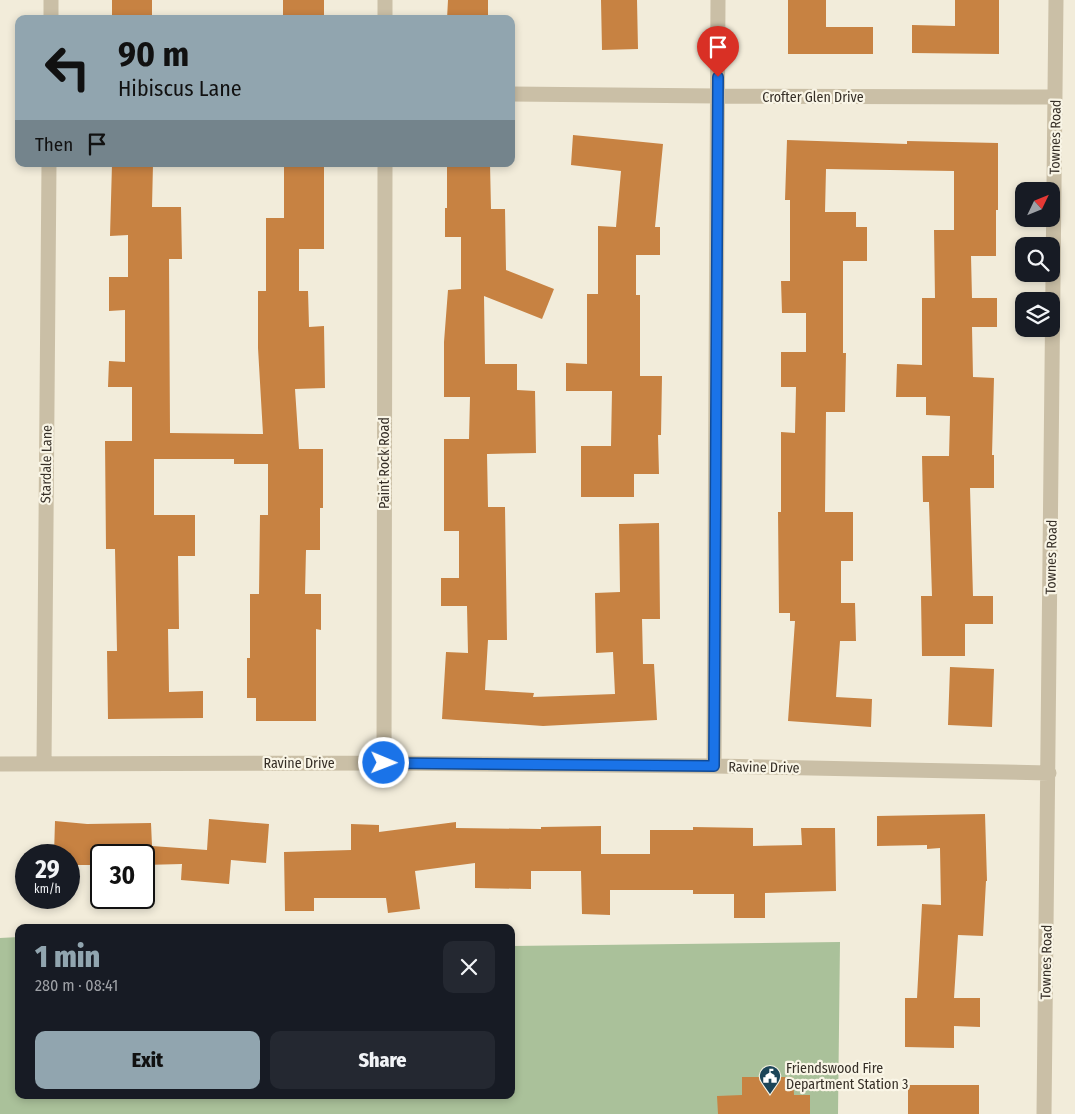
<!DOCTYPE html>
<html lang="en">
<head>
<meta charset="utf-8">
<style>
  :root { --surface:#171b24; --page:#242831; --text:#f1f3f6; --muted:#9ea1a6; --accent:#91a5af }
  body { margin:0; font-family:"Fira Sans Condensed",sans-serif; background:var(--page); color:var(--text); height:100vh; display:flex; flex-direction:column; font-size:19px; white-space:nowrap }
  * { box-sizing:border-box; margin:0 }
  p { font-size:16px; color:var(--muted) }
  .icon { flex:none; width:28px; height:28px; fill:none; stroke:currentColor; stroke-width:2; stroke-linecap:round; stroke-linejoin:round }
  .map { position:relative; flex:1; overflow:hidden }
  .panel { position:absolute; left:15px; top:924px; width:500px; height:175px; display:flex; flex-direction:column; background:var(--surface); border-radius:10px; box-shadow:0 2px 8px #0003 }
  .panel>* { flex:none }
  .top-card { position:absolute; left:15px; top:15px; width:500px; height:152px; border-radius:10px; box-shadow:0 2px 8px #0003; background:#91a5af; color:#111; overflow:hidden }
  .needle { width:32px; rotate:47deg }
  .tools { position:absolute; left:1015px; top:182px; display:grid; gap:10px }
  .tools a { display:grid; place-items:center; width:45px; height:45px; border-radius:10px; background:var(--surface); box-shadow:0 2px 8px #0003; font-size:25px }
  .speed { position:absolute; left:15px; top:844px; display:flex; gap:10px; font-size:25px; font-weight:700; text-align:center }
  .speed>* { display:grid; place-content:center; width:65px; height:65px; border-radius:50%; background:var(--surface); box-shadow:0 2px 8px #0003; line-height:1 }
  .speed small { font-size:12px; font-weight:400 }
  .speed .limit { border:2px solid #111; border-radius:8px; background:#fff; color:#111 }
  .pin { position:absolute; display:grid; place-items:center; width:42px; height:42px; color:#fff; margin:-51px -21px; border-radius:50% 50% 50% 0; rotate:-45deg; box-shadow:0 0 5px #0007 }
  .pin .icon { rotate:45deg }
  .me { position:absolute; width:55px; margin:-28px; rotate:91deg; stroke-linejoin:round; filter:drop-shadow(0 0 4px #0008) }
  .turn { display:flex; align-items:center; gap:18px; height:105px; padding:0 20px; font-size:22px }
  .turn .icon { width:65px; height:65px; stroke-width:2.5 }
  .turn b { display:block; font-size:35px; line-height:42px }
  .then { display:flex; align-items:center; height:48px; padding:0 20px; background:#0003; gap:10px; font-size:19px }
  .round { display:grid; place-items:center; flex:none; width:52px; height:52px; border-radius:10px; background:var(--page) }
  .headline { display:flex; align-items:center; justify-content:space-between; height:85px; padding:0 20px }
  h1 { font-size:30px; font-weight:800; line-height:38px; color:var(--accent) }
  .button { display:flex; gap:10px; margin-top:auto; padding:10px 20px }
  .button a { flex:1; height:58px; border-radius:10px; background:var(--accent); color:#111; font-size:20px; font-weight:800; line-height:58px; text-align:center }
  .button a+a { background:var(--page); color:var(--text) }
  .map>svg:first-child { display:block }
</style>
</head>
<body>
<div class="map">
<svg width="1075" height="1114" viewBox="0 0 1075 1114">
  <rect width="100%" height="100%" fill="#f2ecda"/>
  <path fill="#aac19a" d="M 19,937 L 19,1095 L 511,1095 L 511,946 L 840,942 L 838,1114 L 0,1114 L 0,938 Z"/>
  <path fill="#c78242" d="M 112,0 L 152,0 L 152,19 L 112,19 Z
    M 283,0 L 324,0 L 324,19 L 283,19 Z
    M 448,0 L 488,0 L 488,19 L 447,19 Z
    M 601,0 L 637,0 L 638,49 L 602,50 Z
    M 788,0 L 826,0 L 826,27 L 873,27 L 873,54 L 788,54 Z
    M 955,0 L 999,0 L 999,54 L 912,53 L 912,25 L 955,26 Z
    M 573,135 L 663,144 L 655,227 L 660,227 L 660,255 L 636,255 L 636,295 L 640,295 L 640,376 L 662,376 L 661,435 L 658,435 L 659,474 L 634,474 L 634,497 L 581,497 L 581,446 L 611,446 L 612,391 L 566,391 L 566,363 L 587,364 L 587,294 L 598,294 L 598,226 L 616,227 L 621,171 L 571,165 Z
    M 787,140 L 907,144 L 907,141 L 998,143 L 998,210 L 996,210 L 996,256 L 971,256 L 972,298 L 997,298 L 997,327 L 972,327 L 973,377 L 994,378 L 992,455 L 994,455 L 994,488 L 970,488 L 973,596 L 993,596 L 993,624 L 965,624 L 965,656 L 922,656 L 921,596 L 932,596 L 929,502 L 923,502 L 922,456 L 949,456 L 950,416 L 926,415 L 926,397 L 896,397 L 897,364 L 922,365 L 922,298 L 935,298 L 934,230 L 954,230 L 954,171 L 826,169 L 825,212 L 856,212 L 856,227 L 867,227 L 867,261 L 843,261 L 843,353 L 846,353 L 845,412 L 826,412 L 825,512 L 853,512 L 853,561 L 841,561 L 841,603 L 855,603 L 856,641 L 840,641 L 836,697 L 872,699 L 871,727 L 788,721 L 795,621 L 790,621 L 790,613 L 779,613 L 778,512 L 781,512 L 781,432 L 795,433 L 796,387 L 781,387 L 781,352 L 806,352 L 806,313 L 782,313 L 781,281 L 790,281 L 790,200 L 785,200 Z
    M 112,164 L 153,164 L 152,207 L 181,207 L 182,259 L 169,259 L 170,433 L 263,434 L 258,348 L 258,291 L 266,291 L 266,218 L 284,218 L 284,164 L 324,164 L 324,249 L 299,249 L 299,291 L 308,291 L 309,327 L 324,326 L 325,388 L 295,389 L 299,449 L 323,449 L 323,508 L 320,508 L 320,550 L 306,550 L 305,594 L 321,594 L 321,630 L 316,629 L 316,721 L 256,721 L 256,698 L 247,698 L 247,658 L 250,658 L 250,594 L 259,594 L 260,515 L 268,515 L 268,464 L 234,464 L 234,459 L 154,459 L 154,515 L 195,515 L 195,556 L 178,556 L 179,629 L 168,629 L 169,692 L 203,691 L 203,718 L 108,719 L 107,651 L 117,651 L 115,549 L 106,549 L 105,441 L 132,441 L 132,387 L 108,387 L 109,361 L 125,362 L 125,310 L 109,311 L 109,277 L 128,277 L 128,235 L 110,236 Z
    M 447,164 L 490,164 L 491,209 L 505,209 L 506,270 L 554,289 L 542,319 L 484,296 L 485,364 L 517,364 L 517,390 L 535,391 L 536,453 L 487,454 L 488,507 L 505,507 L 507,640 L 488,640 L 485,690 L 534,693 L 533,697 L 615,694 L 613,652 L 596,653 L 595,593 L 620,592 L 619,524 L 659,523 L 660,619 L 642,619 L 643,664 L 654,664 L 657,720 L 543,726 L 442,719 L 446,652 L 468,653 L 467,606 L 441,606 L 441,578 L 459,578 L 459,531 L 444,531 L 444,439 L 469,439 L 470,397 L 444,397 L 444,342 L 448,290 L 461,289 L 461,237 L 445,237 L 445,208 L 447,208 Z
    M 950,667 L 994,669 L 992,727 L 948,725 Z
    M 985,814 L 987,881 L 986,881 L 983,936 L 958,935 L 954,998 L 980,998 L 980,1027 L 954,1026 L 954,1048 L 905,1047 L 905,998 L 917,998 L 922,904 L 941,905 L 940,848 L 927,849 L 927,845 L 877,846 L 877,816 Z
    M 209,819 L 269,824 L 266,863 L 231,860 L 229,884 L 181,880 L 182,864 L 144,865 L 144,855 L 101,855 L 101,865 L 69,865 L 69,855 L 54,855 L 55,821 L 87,824 L 151,823 L 152,846 L 207,850 Z
    M 456,822 L 456,828 L 541,829 L 541,827 L 601,826 L 601,854 L 650,854 L 650,830 L 693,830 L 693,827 L 753,828 L 753,846 L 802,845 L 801,828 L 835,828 L 836,891 L 765,893 L 765,918 L 734,918 L 734,894 L 693,894 L 693,890 L 610,890 L 610,915 L 582,914 L 581,871 L 531,871 L 531,889 L 475,888 L 475,863 L 415,871 L 420,909 L 388,913 L 386,898 L 314,898 L 314,911 L 285,911 L 284,852 L 351,850 L 351,824 L 379,825 L 379,832 Z
    M 742,1077 L 793,1077 L 794,1095 L 810,1095 L 810,1114 L 718,1114 L 717,1096 L 742,1095 Z
    M 908,1085 L 979,1085 L 979,1114 L 908,1114 Z"/>
  <g fill="none" stroke-linecap="round" stroke-linejoin="round">
    <path stroke="#cabfa6" stroke-width="15" d="M 51,19 L 51,0
      M 385,19 L 385,0
      M 511,94 L 717,96 L 1055,97
      M 384,763 L 385,164
      M 0,764 L 384,763 L 714,766 L 1049,773
      M 44,764 L 49,164
      M 714,766 L 718,0
      M 1044,1114 L 1056,0"/>
  </g>
  <g fill="none" stroke-linecap="round" stroke-linejoin="round">
    <g stroke="#114b97" stroke-width="12">
      <path id="route" d="M 384,763 L 714,766 L 718,77"/>
    </g>
    <use href="#route" stroke="#1a73e8" stroke-width="9"/>
  </g>
  <defs>
    <g id="civic-pin" transform="scale(1.125)"><path d="M0 17L-7.5 6A9.5 9.5 0 1 1 7.5 6Z" fill="#1c4558" stroke="#f9f5e6"/><path d="M-.6-6.5H3V-4.5H.6V-3L4-1V1h2V6H-6V1h2V-1L-.6-3ZM-1.2 2.5V6h2.4V2.5Z" fill="#fff"/></g>
  </defs>
  <g fill-rule="evenodd">
    <use href="#civic-pin" x="770" y="1076"/>
  </g>
  <g text-anchor="middle" stroke-width="4.5" stroke-linejoin="round" paint-order="stroke">
    <g font-size="14" fill="#362f27" stroke="#f9f5e6">
      <text x="813" y="102">Crofter Glen Drive</text>
      <text transform="translate(1055 137) rotate(-89)" y="5">Townes Road</text>
      <text transform="translate(384 463) rotate(-90)" y="5">Paint Rock Road</text>
      <text transform="translate(46 464) rotate(-89)" y="5">Stardale Lane</text>
      <text transform="translate(1051 557) rotate(-89)" y="5">Townes Road</text>
      <text x="299" y="768">Ravine Drive</text>
      <text transform="translate(764 767) rotate(1)" y="5">Ravine Drive</text>
      <text transform="translate(1046 962) rotate(-89)" y="5">Townes Road</text>
    </g>
    <g font-size="14" fill="#362f27" stroke="#f9f5e6" text-anchor="start">
      <text x="786" y="1073">Friendswood Fire<tspan x="786" dy="16">Department Station 3</tspan></text>
    </g>
  </g>
</svg>
<div class="tools">
<a><svg class="needle" viewBox="-14 -14 28 28"><path d="M0-13l5 13h-10z" fill="#e53935"/><path d="M0 13l5-13h-10z" fill="#9ea1a6"/></svg></a>
<a><svg class="icon" aria-label="search" viewBox="0 0 24 24"><circle cx="10" cy="10" r="6"/><path d="M15 15l6 6"/></svg></a>
<a><svg class="icon" aria-label="layers" viewBox="0 0 24 24"><path d="M12 4l9 5-9 5-9-5zM3 14l9 5 9-5"/></svg></a>
</div>
<div class="speed"><div>29<small>km/h</small></div><div class="limit">30</div></div>
<div class="pin" style="left:718px;top:77px;background:#d93025"><svg class="icon" aria-label="arrive" viewBox="0 0 24 24"><path d="M6 21V4h12l-3 4 3 4H6"/></svg></div>
<svg class="me" style="left:384px;top:763px" viewBox="-20 -20 40 40"><circle r="17" fill="#1a73e8" stroke="#fff" stroke-width="3"/><path d="M0-11L8 9 0 5-8 9z" fill="#fff"/></svg>
<div class="top-card">
<div class="turn"><svg class="icon" aria-label="left" viewBox="0 0 24 24"><path d="M17 20v-9H6M10 6l-5 5 5 5"/></svg><div><b>90 m</b>Hibiscus Lane</div></div>
<div class="then">Then<svg class="icon" aria-label="arrive" viewBox="0 0 24 24"><path d="M6 21V4h12l-3 4 3 4H6"/></svg></div>
</div>
<section class="panel">
<div class="headline"><div><h1>1 min</h1><p>280 m · 08:41</p></div><a class="round"><svg class="icon" aria-label="close" viewBox="0 0 24 24"><path d="M6 6l12 12M18 6L6 18"/></svg></a></div>
<div class="button"><a>Exit</a><a>Share</a></div>
</section>
</div>
</body>
</html>
